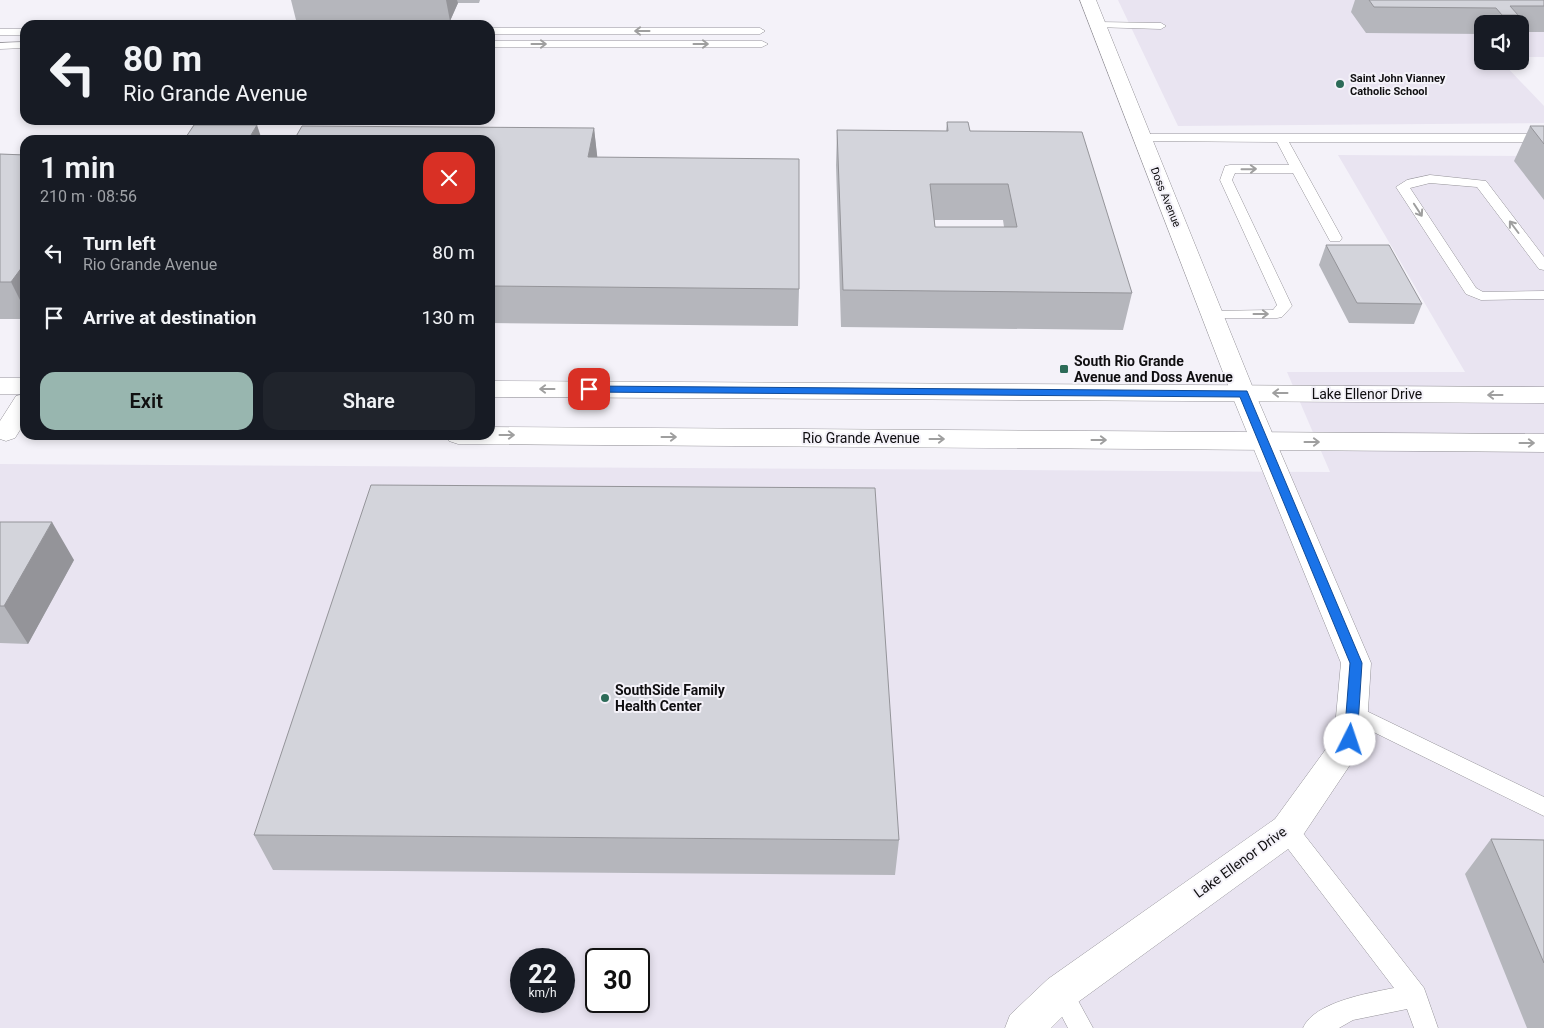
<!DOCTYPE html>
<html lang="en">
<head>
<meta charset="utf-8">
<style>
  :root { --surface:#171b24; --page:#20242c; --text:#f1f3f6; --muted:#9ea1a6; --accent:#98b6af }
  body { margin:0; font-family:Roboto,sans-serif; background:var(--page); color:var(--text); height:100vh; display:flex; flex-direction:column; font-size:19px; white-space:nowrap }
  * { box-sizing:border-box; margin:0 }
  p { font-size:16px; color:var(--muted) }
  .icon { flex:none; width:28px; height:28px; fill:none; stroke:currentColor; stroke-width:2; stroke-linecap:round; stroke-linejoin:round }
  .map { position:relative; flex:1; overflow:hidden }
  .sheet { position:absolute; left:20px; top:135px; width:475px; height:305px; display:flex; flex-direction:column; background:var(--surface); border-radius:15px; box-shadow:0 2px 8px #0003 }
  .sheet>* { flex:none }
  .guide { position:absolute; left:20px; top:20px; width:475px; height:105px; border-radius:15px; box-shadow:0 2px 8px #0003; background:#171b24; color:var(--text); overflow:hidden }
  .tools { position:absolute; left:1474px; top:15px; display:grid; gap:10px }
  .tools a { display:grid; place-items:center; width:55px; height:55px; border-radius:10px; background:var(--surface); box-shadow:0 2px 8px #0003; font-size:25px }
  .speed { position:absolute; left:510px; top:948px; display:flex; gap:10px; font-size:25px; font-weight:700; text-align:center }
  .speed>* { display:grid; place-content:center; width:65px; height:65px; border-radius:50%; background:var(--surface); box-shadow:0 2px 8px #0003; line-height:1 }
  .speed small { font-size:12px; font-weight:400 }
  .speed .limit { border:2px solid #111; border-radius:8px; background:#fff; color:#111 }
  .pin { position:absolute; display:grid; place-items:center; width:42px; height:42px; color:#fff; margin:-21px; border-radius:10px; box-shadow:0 2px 8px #0006 }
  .me { position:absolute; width:55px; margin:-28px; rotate:4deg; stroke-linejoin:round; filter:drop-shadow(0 0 4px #0008) }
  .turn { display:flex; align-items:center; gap:18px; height:105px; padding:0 20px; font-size:22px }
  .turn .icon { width:65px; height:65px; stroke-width:2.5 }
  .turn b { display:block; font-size:35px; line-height:42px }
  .round { display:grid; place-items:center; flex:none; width:52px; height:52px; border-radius:15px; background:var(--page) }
  .overview { display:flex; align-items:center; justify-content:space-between; height:85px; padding:0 20px }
  h1 { font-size:30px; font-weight:600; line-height:38px }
  .cta { display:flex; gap:10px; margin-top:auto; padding:10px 20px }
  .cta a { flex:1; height:58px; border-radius:15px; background:var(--accent); color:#111; font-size:20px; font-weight:600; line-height:58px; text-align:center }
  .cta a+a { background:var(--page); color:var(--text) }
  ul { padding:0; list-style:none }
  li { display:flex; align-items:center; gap:15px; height:65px; padding:0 20px }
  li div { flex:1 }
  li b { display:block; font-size:19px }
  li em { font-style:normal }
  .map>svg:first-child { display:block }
</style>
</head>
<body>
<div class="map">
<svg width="1544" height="1028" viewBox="0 0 1544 1028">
  <rect width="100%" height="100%" fill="#f4f2f9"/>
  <path fill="#e9e4f1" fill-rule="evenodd" d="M 1118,0 L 1447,0 L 1544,22 L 1544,57 L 1520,57 L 1520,24 L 1482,24 L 1482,61 L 1501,61 L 1544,106 L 1544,123 L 1178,126 Z
    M 1338,155 L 1544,156 L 1544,1028 L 0,1028 L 0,464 L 1330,472 L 1287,372 L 1465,372 ZM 521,959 L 564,959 L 564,1001 L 521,1001 ZM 596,959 L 639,959 L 639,1001 L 596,1001 Z"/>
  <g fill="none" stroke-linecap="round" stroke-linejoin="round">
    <g stroke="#959399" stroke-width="1">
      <path id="lane" d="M 1098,22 L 1161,23 L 1166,26 L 1161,29 L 1094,27 L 1093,25 Z
        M 490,28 L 760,28 L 765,31 L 760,34 L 490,34 Z
        M 0,29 L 25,29 L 25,35 L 0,35 Z
        M 490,41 L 762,41 L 768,44 L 762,47 L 490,47 Z
        M 25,42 L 25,48 L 0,49 L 0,43 Z
        M 1143,134 L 1544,134 L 1544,142 L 1289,142 L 1342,238 L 1340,241 L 1330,241 L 1293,173 L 1235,173 L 1232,180 L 1292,306 L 1282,317 L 1277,318 L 1212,318 L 1205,314 L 1207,311 L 1273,310 L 1277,305 L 1220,180 L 1225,166 L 1230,165 L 1289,165 L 1277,142 L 1139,141 L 1137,138 Z
        M 1430,175 L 1486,181 L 1544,257 L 1544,270 L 1539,269 L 1477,187 L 1430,183 L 1410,188 L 1476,288 L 1483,292 L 1544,291 L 1544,299 L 1481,300 L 1466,294 L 1396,187 L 1407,180 Z
        M 1352,704 L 1544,797 L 1544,816 L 1345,718 L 1342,712 L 1345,706 Z
        M 1287,820 L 1295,823 L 1424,988 L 1438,1028 L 1414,1028 L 1407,1009 L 1353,1020 L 1339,1028 L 1303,1028 C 1314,1002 1369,993 1394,988 L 1279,837 L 1276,830 L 1279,823 Z
        M 1061,980 L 1069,984 L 1093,1028 L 1068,1028 L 1049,992 L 1053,984 Z"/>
    </g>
    <g stroke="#959399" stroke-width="1">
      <path id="street" d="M 1080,0 L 1096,0 L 1255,393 L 1371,663 L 1366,741 L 1299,841 L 1074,1005 L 1051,1028 L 1005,1028 L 1010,1015 L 1048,979 L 1275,819 L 1334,738 L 1341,663 L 1231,393 Z"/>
    </g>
    <g stroke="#959399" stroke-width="1">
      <path id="secondary" d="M 0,378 L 25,378 L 25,394 L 0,394 Z
        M 490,381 L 1544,387 L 1544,403 L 490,397 Z
        M 25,394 L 25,422 L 15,438 L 6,441 L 0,439 L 0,421 L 16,396 Z
        M 490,427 L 1544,434 L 1544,452 L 458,444 L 449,441 L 445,435 L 490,435 Z"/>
    </g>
    <use href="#lane" fill="#fff" fill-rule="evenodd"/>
    <use href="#street" fill="#fff" fill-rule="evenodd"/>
    <use href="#secondary" fill="#fff" fill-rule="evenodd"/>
  </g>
  <path fill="#b5b6bc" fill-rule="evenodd" d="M 291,0 L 480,0 L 479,3 L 458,3 L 450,21 L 296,20 Z
    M 1355,0 L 1544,0 L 1544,32 L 1520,32 L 1520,24 L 1482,24 L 1482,34 L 1366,33 L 1351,12 Z
    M 947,122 L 970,131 L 1132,293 L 1123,330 L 841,327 L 836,165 L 837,130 L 946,131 ZM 935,220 L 1003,220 L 1004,227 L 935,227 Z
    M 1530,126 L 1544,126 L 1544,200 L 1514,161 Z
    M 594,128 L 597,157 L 799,289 L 798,326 L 490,323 L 490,140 Z
    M 0,154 L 25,155 L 25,319 L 0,319 Z
    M 1326,245 L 1422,304 L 1414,324 L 1349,323 L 1319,265 Z
    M 0,522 L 74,560 L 28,644 L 0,643 Z
    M 254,835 L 899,840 L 895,875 L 273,870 Z
    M 1491,839 L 1544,840 L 1544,1028 L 1527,1028 L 1465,874 Z"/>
  <path fill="#949499" d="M 446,0 L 457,0 L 458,3 L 450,21 Z
    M 257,125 L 262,140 L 248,140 Z
    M 594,128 L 598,163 L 588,157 Z
    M 25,263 L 25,310 L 11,282 Z
    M 52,522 L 74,560 L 28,644 L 4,606 Z"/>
  <path fill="#d3d4db" stroke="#949499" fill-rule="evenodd" d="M 1369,0 L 1544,0 L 1544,6 L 1510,6 L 1518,15 L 1502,15 L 1496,8 L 1374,7 Z
    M 947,122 L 968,122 L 970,131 L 1082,132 L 1132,293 L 843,290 L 837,130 L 948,131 ZM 930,184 L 1008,184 L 1017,227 L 935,227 Z
    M 194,125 L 257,125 L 248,140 L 184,140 Z
    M 302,126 L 594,128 L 588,157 L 799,159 L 799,289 L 490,286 L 490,140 L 294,140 Z
    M 1530,126 L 1544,126 L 1544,144 Z
    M 0,154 L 25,155 L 25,263 L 11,282 L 0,282 Z
    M 1326,245 L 1389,245 L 1422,304 L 1357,303 Z
    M 371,485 L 875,488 L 899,840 L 254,835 Z
    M 0,522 L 52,522 L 4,606 L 0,606 Z
    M 1491,839 L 1544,840 L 1544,963 Z"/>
  <defs><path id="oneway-shaft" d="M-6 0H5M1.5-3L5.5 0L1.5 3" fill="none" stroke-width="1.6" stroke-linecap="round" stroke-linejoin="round" transform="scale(1.25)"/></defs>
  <g stroke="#9f9f9f">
    <use href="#oneway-shaft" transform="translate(642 31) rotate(180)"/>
    <use href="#oneway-shaft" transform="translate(539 44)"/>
    <use href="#oneway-shaft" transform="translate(701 44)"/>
    <use href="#oneway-shaft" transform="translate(1249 169) rotate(-1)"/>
    <use href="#oneway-shaft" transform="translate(1418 210) rotate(57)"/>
    <use href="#oneway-shaft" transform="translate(1514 227) rotate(-127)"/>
    <use href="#oneway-shaft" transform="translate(1261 314)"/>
    <use href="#oneway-shaft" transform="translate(547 389) rotate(-180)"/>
    <use href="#oneway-shaft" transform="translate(1280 393) rotate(-180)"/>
    <use href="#oneway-shaft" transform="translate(1495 395) rotate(-180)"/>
    <use href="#oneway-shaft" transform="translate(507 435)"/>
    <use href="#oneway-shaft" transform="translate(669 437)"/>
    <use href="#oneway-shaft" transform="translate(937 439)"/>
    <use href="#oneway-shaft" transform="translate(1099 440)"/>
    <use href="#oneway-shaft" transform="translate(1312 442)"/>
    <use href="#oneway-shaft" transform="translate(1527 443)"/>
  </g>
  <path fill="#1a73e8" stroke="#114b97" d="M 589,386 L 1247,391 L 1362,663 L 1357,740 L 1355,744 L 1346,744 L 1344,740 L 1350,663 L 1240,397 L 585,392 L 584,389 Z"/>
  <g fill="#2c6b58" stroke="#f4f2f9" stroke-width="2">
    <circle cx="1340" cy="84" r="5"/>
    <rect x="1059" y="364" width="10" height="10" rx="2.5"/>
    <circle cx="605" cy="698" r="5"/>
  </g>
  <g text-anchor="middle" stroke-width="4" stroke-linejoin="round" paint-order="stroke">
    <g font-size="11" font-weight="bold" fill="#0f0e10" stroke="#f4f2f9" text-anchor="start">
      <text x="1350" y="82">Saint John Vianney<tspan x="1350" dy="13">Catholic School</tspan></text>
    </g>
    <g font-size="11" fill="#0f0e10" stroke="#f4f2f9">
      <text transform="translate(1166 197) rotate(68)" y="4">Doss Avenue</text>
    </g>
    <g font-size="14" font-weight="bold" fill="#0f0e10" stroke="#f4f2f9" text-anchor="start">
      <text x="1074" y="366">South Rio Grande<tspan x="1074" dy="16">Avenue and Doss Avenue</tspan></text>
      <text x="615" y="695">SouthSide Family<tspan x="615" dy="16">Health Center</tspan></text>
    </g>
    <g font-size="14" fill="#0f0e10" stroke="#f4f2f9">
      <text x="1367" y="399">Lake Ellenor Drive</text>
      <text x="861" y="443">Rio Grande Avenue</text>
      <text transform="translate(1240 862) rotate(-36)" y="5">Lake Ellenor Drive</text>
    </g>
  </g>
</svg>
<div class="tools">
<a><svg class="icon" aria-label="sound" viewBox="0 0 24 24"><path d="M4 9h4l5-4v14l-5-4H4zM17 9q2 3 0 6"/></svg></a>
</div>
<div class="speed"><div>22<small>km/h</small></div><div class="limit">30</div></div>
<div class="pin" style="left:589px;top:389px;background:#d93025"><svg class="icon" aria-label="arrive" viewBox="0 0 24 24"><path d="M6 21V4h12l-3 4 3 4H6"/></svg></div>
<svg class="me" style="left:1350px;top:740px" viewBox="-20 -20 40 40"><circle r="19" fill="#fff"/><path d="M0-13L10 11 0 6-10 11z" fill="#1a73e8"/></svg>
<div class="guide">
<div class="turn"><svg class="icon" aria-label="left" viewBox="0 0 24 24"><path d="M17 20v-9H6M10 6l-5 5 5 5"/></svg><div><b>80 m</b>Rio Grande Avenue</div></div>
</div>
<section class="sheet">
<div class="overview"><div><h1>1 min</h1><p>210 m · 08:56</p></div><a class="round" style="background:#d93025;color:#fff"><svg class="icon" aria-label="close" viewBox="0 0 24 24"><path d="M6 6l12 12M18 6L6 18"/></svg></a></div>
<ul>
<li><svg class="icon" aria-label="left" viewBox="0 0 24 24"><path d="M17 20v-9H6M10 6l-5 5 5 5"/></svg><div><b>Turn left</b><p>Rio Grande Avenue</p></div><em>80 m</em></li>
<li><svg class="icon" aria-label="arrive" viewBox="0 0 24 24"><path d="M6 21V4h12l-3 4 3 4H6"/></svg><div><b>Arrive at destination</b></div><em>130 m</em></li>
</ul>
<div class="cta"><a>Exit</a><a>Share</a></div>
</section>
</div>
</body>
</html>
